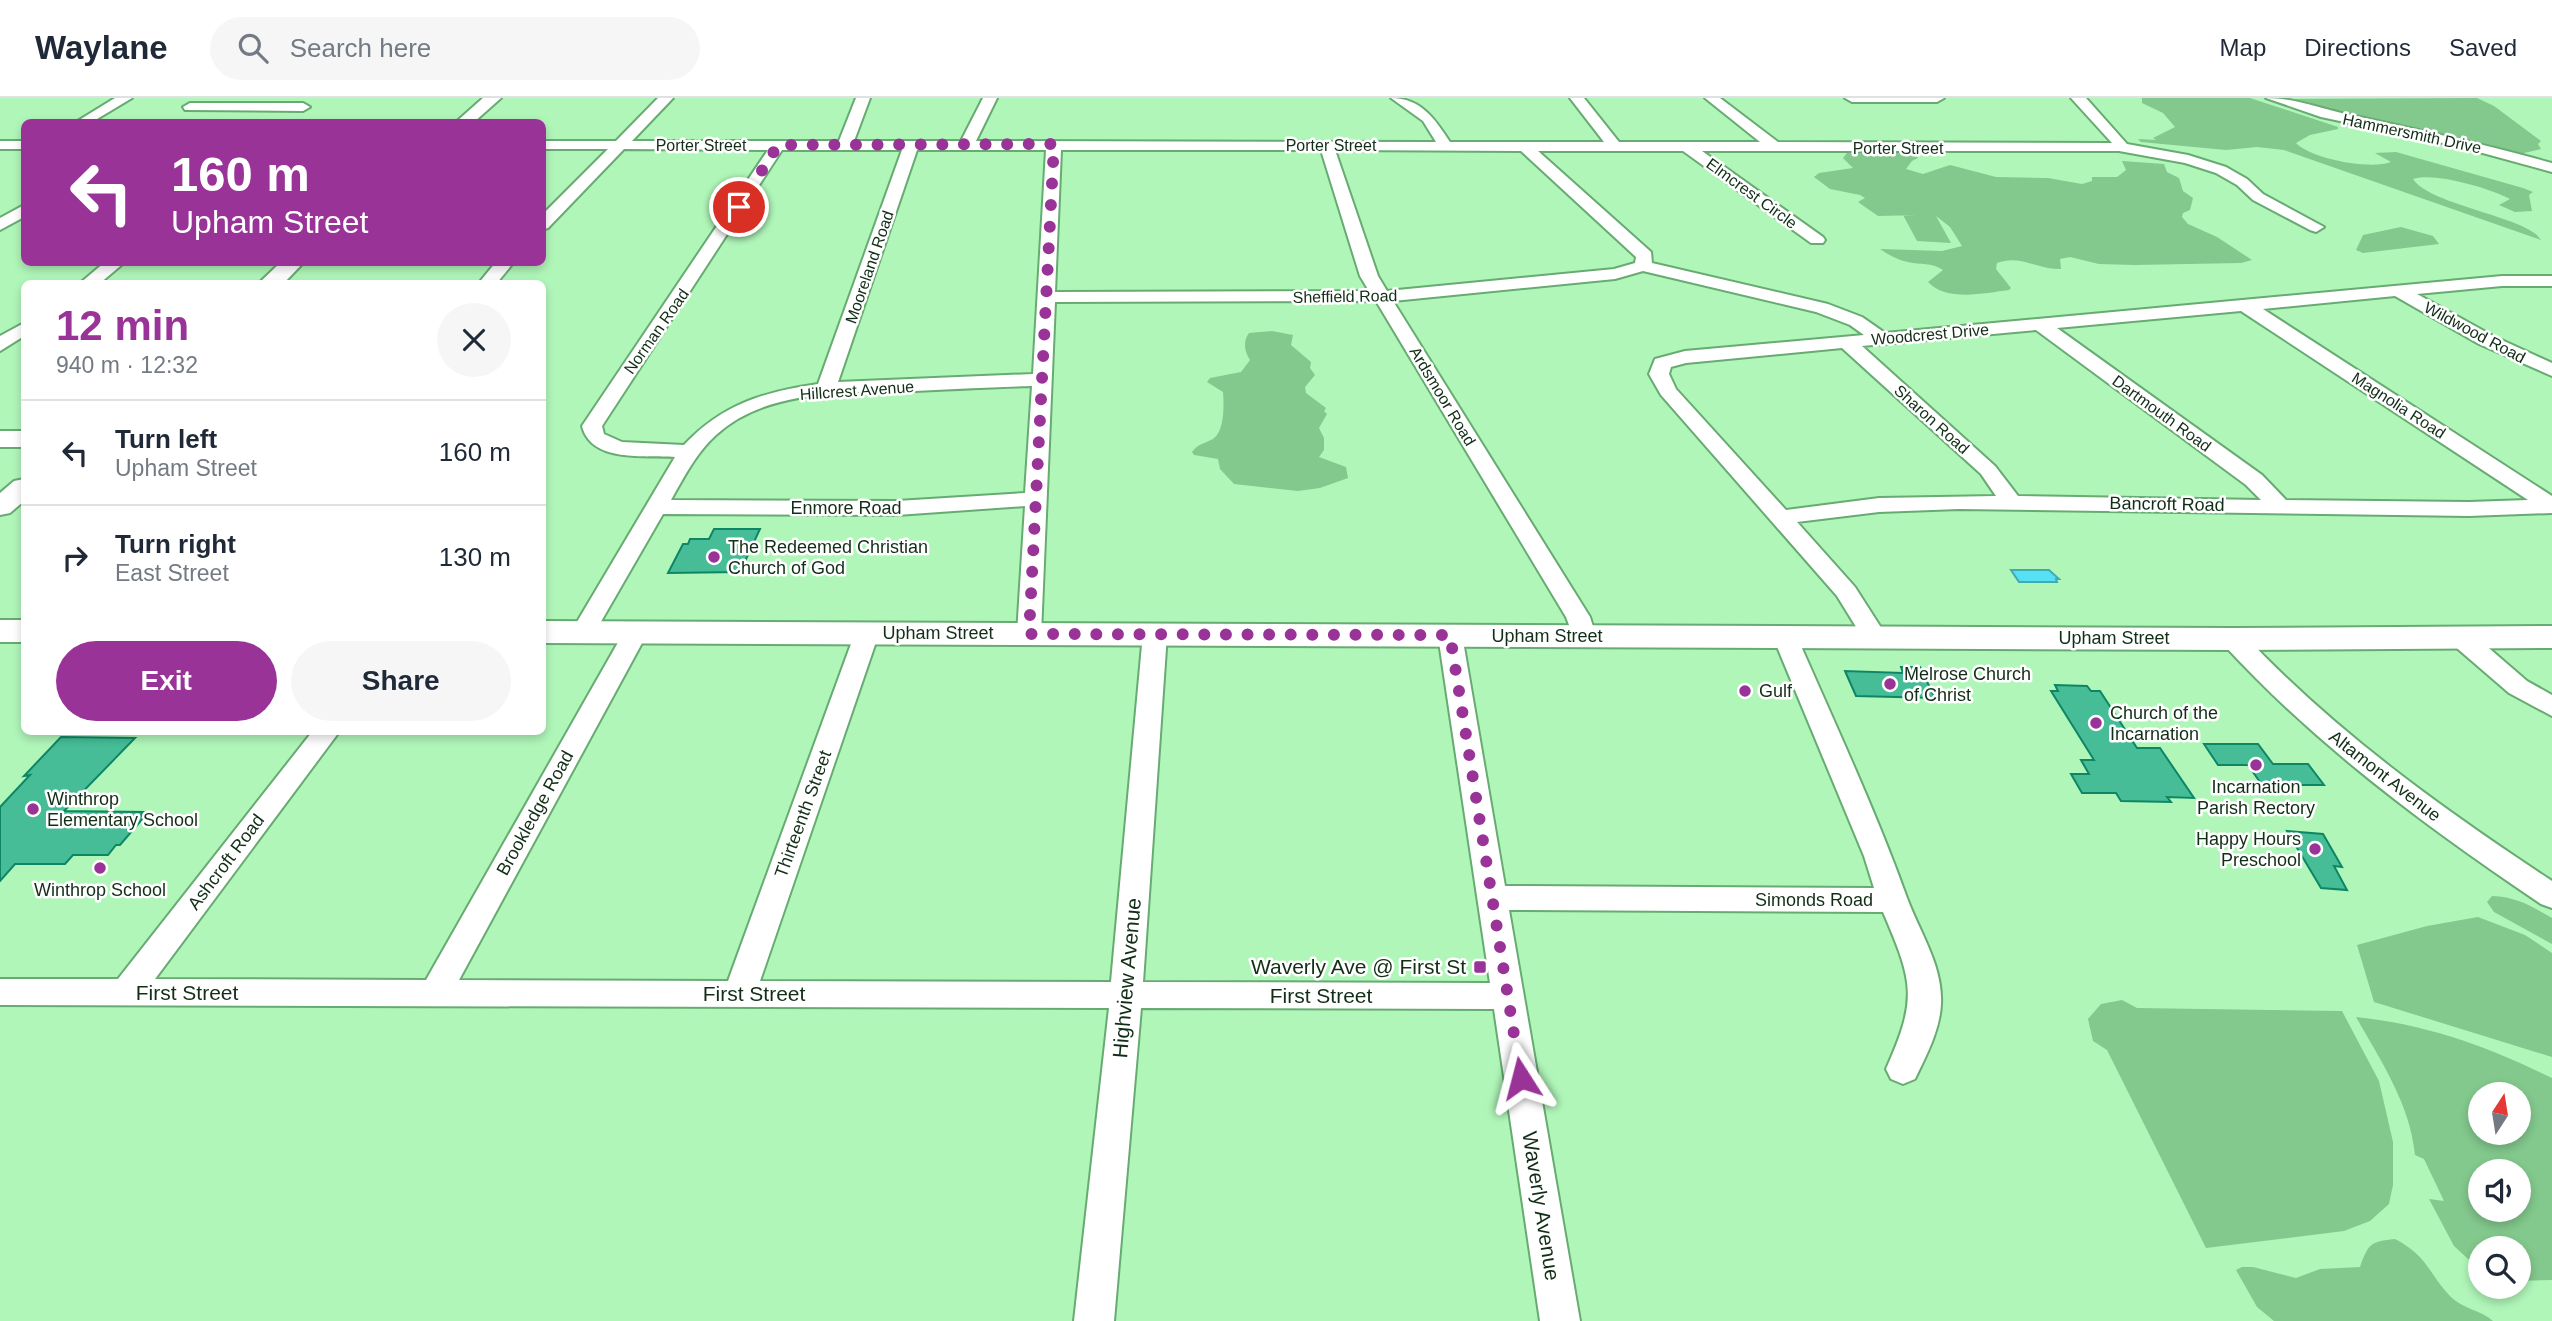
<!DOCTYPE html>
<html lang="en">
<head>
<meta charset="utf-8">
<style>
  :root { --surface:#fff; --page:#f6f6f7; --text:#1f2937; --muted:#747a83; --line:#e0e1e3; --accent:#993398 }
  body { margin:0; font-family:Arial,sans-serif; background:var(--page); color:var(--text); height:100vh; display:flex; flex-direction:column; font-size:26px; white-space:nowrap }
  * { box-sizing:border-box; margin:0 }
  p { font-size:23px; color:var(--muted) }
  .icon { flex:none; width:38px; height:38px; fill:none; stroke:currentColor; stroke-width:2; stroke-linecap:round; stroke-linejoin:round }
  .map { position:relative; flex:1; overflow:hidden }
  .sheet { position:absolute; left:21px; top:182px; width:525px; height:455px; display:flex; flex-direction:column; background:var(--surface); border-radius:10px; box-shadow:0 4px 10px #0003 }
  .sheet>* { flex:none }
  .top-card { position:absolute; left:21px; top:21px; width:525px; height:147px; border-radius:10px; box-shadow:0 4px 10px #0003; background:#993398; color:#fff; overflow:hidden }
  .needle { width:46px; rotate:12deg }
  .controls { position:absolute; left:2468px; top:984px; display:grid; gap:14px }
  .controls a { display:grid; place-items:center; width:63px; height:63px; border-radius:50%; background:var(--surface); box-shadow:0 4px 10px #0003; font-size:35px }
  .pin { position:absolute; display:grid; place-items:center; width:60px; height:60px; color:#fff; margin:-30px; border:4px solid #fff; border-radius:50%; box-shadow:0 2px 7px #0007 }
  .me { position:absolute; width:77px; margin:-38px; rotate:351deg; stroke-linejoin:round; filter:drop-shadow(0 0 5px #0008) }
  .turn { display:flex; align-items:center; gap:24px; height:147px; padding:0 35px; font-size:32px }
  .turn .icon { width:91px; height:91px; stroke-width:2.5 }
  .turn b { display:block; font-size:49px; line-height:60px }
  .round { display:grid; place-items:center; flex:none; width:74px; height:74px; border-radius:37px; background:var(--page) }
  .summary { display:flex; align-items:center; justify-content:space-between; height:119px; padding:0 35px }
  h1 { font-size:42px; font-weight:700; line-height:52px; color:var(--accent) }
  .action { display:flex; gap:14px; margin-top:auto; padding:14px 35px }
  .action a { flex:1; height:80px; border-radius:42px; background:var(--accent); color:#fff; font-size:28px; font-weight:700; line-height:80px; text-align:center }
  .action a+a { background:var(--page); color:var(--text) }
  ul { padding:0; list-style:none }
  li { display:flex; align-items:center; gap:21px; height:105px; padding:0 35px; border-top:2px solid var(--line) }
  li div { flex:1 }
  li b { display:block; font-size:26px }
  li em { font-style:normal }
  header { display:flex; align-items:center; gap:42px; box-sizing:border-box; height:98px; padding:0 35px; background:var(--surface); border-bottom:2px solid var(--line) }
  header strong { font-size:33px }
  nav { display:flex; gap:38px; margin-inline-start:auto; font-size:24px }
  .search { width:490px; height:63px; background:var(--page); display:flex; align-items:center; gap:18px; box-sizing:border-box; padding:0 24px; border-radius:38px; color:var(--muted); font-size:26px }
  .map>svg:first-child { display:block }
</style>
</head>
<body>
<header>
<strong>Waylane</strong>
<div class="search"><svg class="icon" aria-label="search" viewBox="0 0 24 24"><circle cx="10" cy="10" r="6"/><path d="M15 15l6 6"/></svg>Search here</div>
<nav><a>Map</a><a>Directions</a><a>Saved</a></nav>
</header>
<div class="map">
<svg width="2552" height="1223" viewBox="0 0 2552 1223">
  <rect width="100%" height="100%" fill="#b0f6b9"/>
  <path fill="#83c88d" fill-rule="evenodd" d="M 2142,0 L 2250,0 L 2338,29 L 2338,31 L 2310,37 L 2296,45 C 2311,61 2371,72 2391,64 L 2375,55 L 2396,54 L 2523,90 L 2533,94 L 2529,97 L 2532,113 L 2515,114 L 2499,107 L 2510,101 C 2489,90 2434,74 2413,81 C 2431,108 2529,119 2541,142 L 2284,52 L 2257,49 L 2226,52 L 2141,44 L 2138,41 L 2156,42 L 2153,40 L 2175,29 L 2163,15 L 2142,5 Z
    M 2477,0 L 2494,8 L 2541,43 L 2538,46 L 2541,51 L 2520,56 L 2291,1 Z
    M 1865,53 L 1911,53 L 1918,60 L 1912,63 L 1906,71 L 1923,76 L 1950,67 L 1996,79 L 2048,80 L 2082,86 L 2092,83 L 2092,79 L 2117,79 L 2126,72 L 2122,63 L 2164,66 L 2167,74 L 2179,80 L 2183,93 L 2193,100 L 2190,112 L 2183,115 L 2182,119 L 2188,126 L 2217,139 L 2252,162 L 2241,165 L 2134,167 L 2099,166 L 2070,159 L 2060,161 L 2061,171 C 2037,172 2021,156 1997,165 L 1996,171 L 2011,190 L 2009,192 C 1985,195 1946,204 1928,184 L 1943,172 C 1931,164 1921,167 1908,164 C 1897,162 1889,157 1880,151 L 1942,153 L 1962,148 L 1950,129 L 1936,118 L 1951,145 L 1917,143 L 1903,117 L 1918,117 L 1878,118 L 1858,104 L 1865,100 L 1860,97 L 1830,91 L 1814,79 L 1819,75 L 1853,70 L 1843,60 L 1847,55 Z
    M 2401,129 L 2433,138 L 2439,146 L 2363,155 L 2356,152 L 2363,137 Z
    M 1272,233 L 1293,237 L 1291,247 L 1311,264 L 1310,270 L 1315,277 L 1305,289 L 1306,295 L 1326,310 L 1324,313 L 1327,316 L 1319,330 L 1324,340 L 1324,352 L 1319,359 L 1346,369 L 1348,380 L 1320,390 L 1298,393 L 1234,386 L 1220,371 L 1218,361 L 1194,357 L 1192,354 C 1198,346 1203,346 1211,342 C 1225,336 1224,307 1223,294 L 1207,284 L 1210,280 L 1241,274 L 1250,262 C 1244,253 1243,243 1249,235 Z
    M 2492,798 C 2517,799 2531,808 2552,820 L 2552,846 L 2494,814 L 2487,804 Z
    M 2478,819 L 2525,837 L 2552,855 L 2552,959 L 2374,904 L 2357,847 L 2427,828 Z
    M 2122,902 L 2137,910 L 2342,913 L 2379,983 L 2393,1044 L 2393,1087 L 2389,1106 L 2370,1123 L 2344,1133 L 2206,1150 L 2107,952 L 2093,943 L 2088,921 L 2101,906 Z
    M 2356,919 C 2426,926 2489,949 2552,980 L 2552,1182 L 2518,1183 L 2518,1150 L 2480,1150 L 2480,1172 L 2454,1148 L 2429,1101 L 2444,1103 L 2424,1061 L 2415,1057 C 2410,1006 2381,963 2356,919 ZM 2480,996 L 2518,996 L 2518,1034 L 2480,1034 ZM 2480,1073 L 2518,1073 L 2518,1111 L 2480,1111 Z
    M 2395,1141 C 2429,1159 2427,1174 2451,1199 C 2463,1211 2481,1212 2493,1223 L 2274,1223 L 2257,1209 L 2236,1172 L 2242,1169 L 2253,1169 L 2296,1180 L 2320,1171 L 2360,1169 C 2368,1147 2370,1143 2395,1141 Z"/>
  <path fill="#55e0f3" stroke="#41abb1" stroke-width="2" d="M 2011,472 L 2049,472 L 2059,481 L 2056,481 L 2057,484 L 2019,484 Z"/>
  <path fill="#46bd96" stroke="#0e8666" stroke-width="2" d="M 714,431 L 760,431 L 740,474 L 668,475 L 683,446 L 688,446 L 690,441 L 709,441 Z
    M 1901,569 L 1920,569 L 1935,600 L 1856,598 L 1845,573 L 1903,575 Z
    M 2055,587 L 2087,588 L 2091,593 L 2100,593 L 2137,650 L 2160,650 L 2194,700 L 2167,699 L 2171,704 L 2121,703 L 2116,695 L 2082,695 L 2071,676 L 2089,676 L 2081,662 L 2094,662 L 2051,593 L 2058,593 Z
    M 61,639 L 135,640 L 64,713 L 144,714 L 140,718 L 145,718 L 120,747 L 116,747 L 108,757 L 73,757 L 65,766 L 15,766 L 0,783 L 0,709 L 30,677 L 24,678 Z
    M 2204,646 L 2258,646 L 2273,666 L 2308,666 L 2324,687 L 2262,687 L 2248,667 L 2218,667 Z
    M 2287,733 L 2323,736 L 2342,769 L 2334,768 L 2347,792 L 2321,790 Z"/>
  <g fill="none" stroke-linecap="round" stroke-linejoin="round">
    <g stroke="#67ab72" stroke-width="4">
      <path id="minor" d="M 115,0 L 132,0 L 92,24 L 76,24 Z
        M 658,0 L 673,0 L 632,43 L 839,43 L 856,0 L 870,0 L 854,43 L 961,43 L 983,0 L 997,0 L 976,43 L 1436,44 L 1423,23 L 1391,0 C 1421,0 1435,21 1450,44 L 1604,44 L 1570,0 L 1584,0 L 1619,44 L 1760,44 L 1705,0 L 1720,0 L 1778,44 L 2112,45 L 2071,0 L 2086,0 L 2127,46 L 2188,57 L 2226,69 L 2247,81 L 2263,96 L 2324,129 L 2316,134 L 2310,132 L 2253,102 L 2237,87 L 2216,75 L 2185,65 L 2119,53 L 1702,53 L 1823,139 L 1825,142 L 1823,145 L 1811,145 L 1683,53 L 1538,53 L 1651,154 L 1652,165 L 1828,206 L 1862,219 L 1885,235 L 2502,178 L 2552,178 L 2552,188 L 2502,188 L 2417,196 L 2493,238 L 2552,265 L 2552,278 L 2479,246 L 2395,198 L 2263,211 L 2552,398 L 2552,415 L 2469,418 L 1959,411 L 1879,414 L 1797,424 L 1855,489 L 1887,539 L 1884,545 L 1875,547 L 1866,545 L 1837,498 L 1661,297 L 1649,276 L 1655,261 L 1685,253 L 1864,237 L 1850,227 L 1816,214 L 1643,173 L 1615,181 L 1393,203 L 1590,519 L 1596,538 L 1593,543 L 1584,546 L 1575,543 L 1566,519 L 1376,203 L 1055,204 L 1041,536 L 1038,541 L 1029,544 L 1020,541 L 1017,536 L 1025,408 L 897,417 L 663,416 L 595,534 L 592,539 L 583,542 L 574,539 L 571,534 L 675,359 C 645,357 591,365 582,328 L 768,52 L 624,51 L 548,130 L 542,132 L 542,117 L 608,51 L 542,51 L 542,43 L 616,43 ZM 782,52 L 902,52 L 818,286 C 763,294 723,306 684,347 L 622,344 L 604,336 L 602,328 ZM 917,52 L 1046,52 L 1033,276 L 838,284 ZM 1061,52 L 1321,52 L 1360,178 L 1369,193 L 1055,194 ZM 1335,52 L 1521,53 L 1636,159 L 1635,165 L 1614,171 L 1387,193 L 1378,178 ZM 2241,213 L 2528,402 L 2469,404 L 2286,402 L 2262,377 L 2057,230 ZM 2036,232 L 2246,387 L 2261,402 L 2018,398 L 1995,368 L 1862,248 ZM 1842,250 L 1981,376 L 1996,398 L 1879,400 L 1786,412 L 1676,291 L 1669,276 L 1671,269 L 1686,265 ZM 1032,288 L 1025,395 L 897,403 L 671,402 C 684,379 696,355 716,337 C 767,290 850,295 915,293 C 954,291 993,289 1032,288 Z
        M 1845,0 L 1944,0 L 1937,4 L 1852,4 Z
        M 2266,0 C 2294,0 2319,10 2346,16 C 2415,31 2484,46 2552,65 L 2552,74 L 2457,48 L 2321,19 Z
        M 190,5 L 303,5 L 310,9 L 303,13 L 185,12 L 183,9 Z
        M 0,43 L 24,43 L 24,51 L 0,51 Z
        M 24,107 L 24,119 L 0,132 L 0,120 Z
        M 105,164 L 125,164 L 99,186 L 79,186 Z
        M 496,164 L 514,164 L 496,186 L 478,186 Z
        M 24,225 L 24,238 L 0,253 L 0,238 Z
        M 636,526 L 645,529 L 648,534 L 459,882 L 728,883 L 855,535 L 858,530 L 867,527 L 876,530 L 879,535 L 760,883 L 1111,884 L 1143,536 L 1146,531 L 1155,528 L 1164,531 L 1167,536 L 1143,884 L 1490,885 L 1438,537 L 1441,532 L 1450,529 L 1459,532 L 1462,537 L 1505,788 L 1874,790 L 1864,758 L 1773,539 L 1776,533 L 1785,531 L 1794,533 L 1797,539 C 1835,626 1875,711 1907,800 C 1920,835 1943,868 1941,906 C 1940,932 1926,958 1915,981 L 1903,986 L 1891,981 L 1886,971 C 1918,900 1913,884 1883,814 L 1509,812 L 1580,1223 L 1540,1223 L 1494,911 L 1141,910 L 1114,1223 L 1074,1223 L 1109,910 L 0,907 L 0,881 L 118,881 L 312,634 L 339,634 L 155,881 L 426,882 L 624,534 L 627,529 Z
        M 2460,531 L 2469,533 L 2527,583 L 2552,597 L 2552,618 L 2509,595 L 2451,545 L 2448,539 L 2451,533 Z
        M 2233,533 L 2242,535 C 2334,633 2440,709 2552,783 L 2552,810 L 2541,806 C 2427,729 2318,649 2224,547 L 2221,541 L 2224,535 Z"/>
    </g>
    <g stroke="#67ab72" stroke-width="4">
      <path id="tertiary" d="M 483,0 L 501,0 L 474,24 L 456,24 Z
        M 281,164 L 304,164 L 283,186 L 258,186 Z
        M 0,333 L 24,333 L 24,349 L 0,349 Z
        M 24,381 L 24,403 L 10,415 L 0,417 L 0,395 L 14,383 Z"/>
    </g>
    <g stroke="#67ab72" stroke-width="4">
      <path id="secondary" d="M 0,522 L 24,522 L 24,544 L 0,544 Z
        M 542,523 L 2233,530 L 2552,528 L 2552,550 L 2233,552 L 542,545 Z"/>
    </g>
    <use href="#minor" fill="#fff" fill-rule="evenodd"/>
    <use href="#tertiary" fill="#fff" fill-rule="evenodd"/>
    <use href="#secondary" fill="#fff" fill-rule="evenodd"/>
  </g>
  <g fill="none" stroke-linecap="round" stroke-linejoin="round">
    <path stroke="#993398" stroke-width="12" stroke-dasharray="0 21.6" d="M 739,109 L 778,47 L 1054,46 L 1029,536 L 1450,537 L 1521,980"/>
  </g>
  <g fill="#993398" stroke="#fff" stroke-width="2.5">
    <circle cx="714" cy="459" r="7"/>
    <circle cx="1890" cy="586" r="7"/>
    <circle cx="1745" cy="593" r="7"/>
    <circle cx="2096" cy="625" r="7"/>
    <circle cx="2256" cy="667" r="7"/>
    <circle cx="33" cy="711" r="7"/>
    <circle cx="2315" cy="751" r="7"/>
    <circle cx="100" cy="770" r="7"/>
    <rect x="1473" y="862" width="14" height="14" rx="3.5"/>
  </g>
  <g text-anchor="middle" stroke-width="5" stroke-linejoin="round" paint-order="stroke">
    <g font-size="16" fill="#122e17" stroke="#fff">
      <text transform="translate(2412 35) rotate(12)" y="6">Hammersmith Drive</text>
      <text x="701" y="53">Porter Street</text>
      <text x="1331" y="53">Porter Street</text>
      <text x="1898" y="56">Porter Street</text>
      <text transform="translate(1752 95) rotate(36)" y="6">Elmcrest Circle</text>
      <text transform="translate(869 169) rotate(-71)" y="6">Mooreland Road</text>
      <text transform="translate(1345 198) rotate(-1)" y="6">Sheffield Road</text>
      <text transform="translate(656 233) rotate(-55)" y="6">Norman Road</text>
      <text transform="translate(2475 234) rotate(28)" y="6">Wildwood Road</text>
      <text transform="translate(1930 236) rotate(-5)" y="6">Woodcrest Drive</text>
      <text transform="translate(857 292) rotate(-4)" y="6">Hillcrest Avenue</text>
      <text transform="translate(1443 298) rotate(59)" y="6">Ardsmoor Road</text>
      <text transform="translate(2399 307) rotate(33)" y="6">Magnolia Road</text>
      <text transform="translate(2162 315) rotate(36)" y="6">Dartmouth Road</text>
      <text transform="translate(1932 321) rotate(42)" y="6">Sharon Road</text>
    </g>
    <g font-size="18" fill="#122e17" stroke="#fff">
      <text transform="translate(2167 406) rotate(1)" y="6">Bancroft Road</text>
      <text x="846" y="416">Enmore Road</text>
      <text x="938" y="541">Upham Street</text>
      <text x="1547" y="544">Upham Street</text>
      <text x="2114" y="546">Upham Street</text>
      <text transform="translate(2385 678) rotate(38)" y="6">Altamont Avenue</text>
      <text transform="translate(535 715) rotate(-61)" y="6">Brookledge Road</text>
      <text transform="translate(803 716) rotate(-70)" y="6">Thirteenth Street</text>
      <text transform="translate(226 764) rotate(-53)" y="6">Ashcroft Road</text>
      <text x="1814" y="808">Simonds Road</text>
    </g>
    <g font-size="18" fill="#122e17" stroke="#fff" text-anchor="start">
      <text x="728" y="455">The Redeemed Christian<tspan x="728" dy="21">Church of God</tspan></text>
      <text x="1904" y="582">Melrose Church<tspan x="1904" dy="21">of Christ</tspan></text>
      <text x="1759" y="599">Gulf</text>
      <text x="2110" y="621">Church of the<tspan x="2110" dy="21">Incarnation</tspan></text>
      <text x="2256" y="695" text-anchor="middle">Incarnation<tspan x="2256" dy="21">Parish Rectory</tspan></text>
      <text x="47" y="707">Winthrop<tspan x="47" dy="21">Elementary School</tspan></text>
      <text x="2301" y="747" text-anchor="end">Happy Hours<tspan x="2301" dy="21">Preschool</tspan></text>
      <text x="100" y="798" text-anchor="middle">Winthrop School</text>
    </g>
    <g font-size="21" fill="#122e17" stroke="#fff" text-anchor="end">
      <text x="1466" y="876">Waverly Ave @ First St</text>
    </g>
    <g font-size="21" fill="#122e17" stroke="#fff">
      <text transform="translate(1127 880) rotate(-85)" y="7">Highview Avenue</text>
      <text x="187" y="902">First Street</text>
      <text x="754" y="903">First Street</text>
      <text x="1321" y="905">First Street</text>
      <text transform="translate(1541 1108) rotate(81)" y="7">Waverly Avenue</text>
    </g>
  </g>
</svg>
<div class="controls">
<a><svg class="needle" viewBox="-14 -14 28 28"><path d="M0-13l5 13h-10z" fill="#e53935"/><path d="M0 13l5-13h-10z" fill="#747a83"/></svg></a>
<a><svg class="icon" aria-label="sound" viewBox="0 0 24 24"><path d="M4 9h4l5-4v14l-5-4H4zM17 9q2 3 0 6"/></svg></a>
<a><svg class="icon" aria-label="search" viewBox="0 0 24 24"><circle cx="10" cy="10" r="6"/><path d="M15 15l6 6"/></svg></a>
</div>
<div class="pin" style="left:739px;top:109px;background:#d93025"><svg class="icon" aria-label="arrive" viewBox="0 0 24 24"><path d="M6 21V4h12l-3 4 3 4H6"/></svg></div>
<svg class="me" style="left:1521px;top:980px" viewBox="-20 -20 40 40"><path d="M0-17L14 15 0 8-14 15z" fill="#993398" stroke="#fff" stroke-width="4"/></svg>
<div class="top-card">
<div class="turn"><svg class="icon" aria-label="left" viewBox="0 0 24 24"><path d="M17 20v-9H6M10 6l-5 5 5 5"/></svg><div><b>160 m</b>Upham Street</div></div>
</div>
<section class="sheet">
<div class="summary"><div><h1>12 min</h1><p>940 m · 12:32</p></div><a class="round"><svg class="icon" aria-label="close" viewBox="0 0 24 24"><path d="M6 6l12 12M18 6L6 18"/></svg></a></div>
<ul>
<li><svg class="icon" aria-label="left" viewBox="0 0 24 24"><path d="M17 20v-9H6M10 6l-5 5 5 5"/></svg><div><b>Turn left</b><p>Upham Street</p></div><em>160 m</em></li>
<li><svg class="icon" aria-label="right" viewBox="0 0 24 24"><path d="M7 20v-9h11M14 6l5 5-5 5"/></svg><div><b>Turn right</b><p>East Street</p></div><em>130 m</em></li>
</ul>
<div class="action"><a>Exit</a><a>Share</a></div>
</section>
</div>
</body>
</html>
